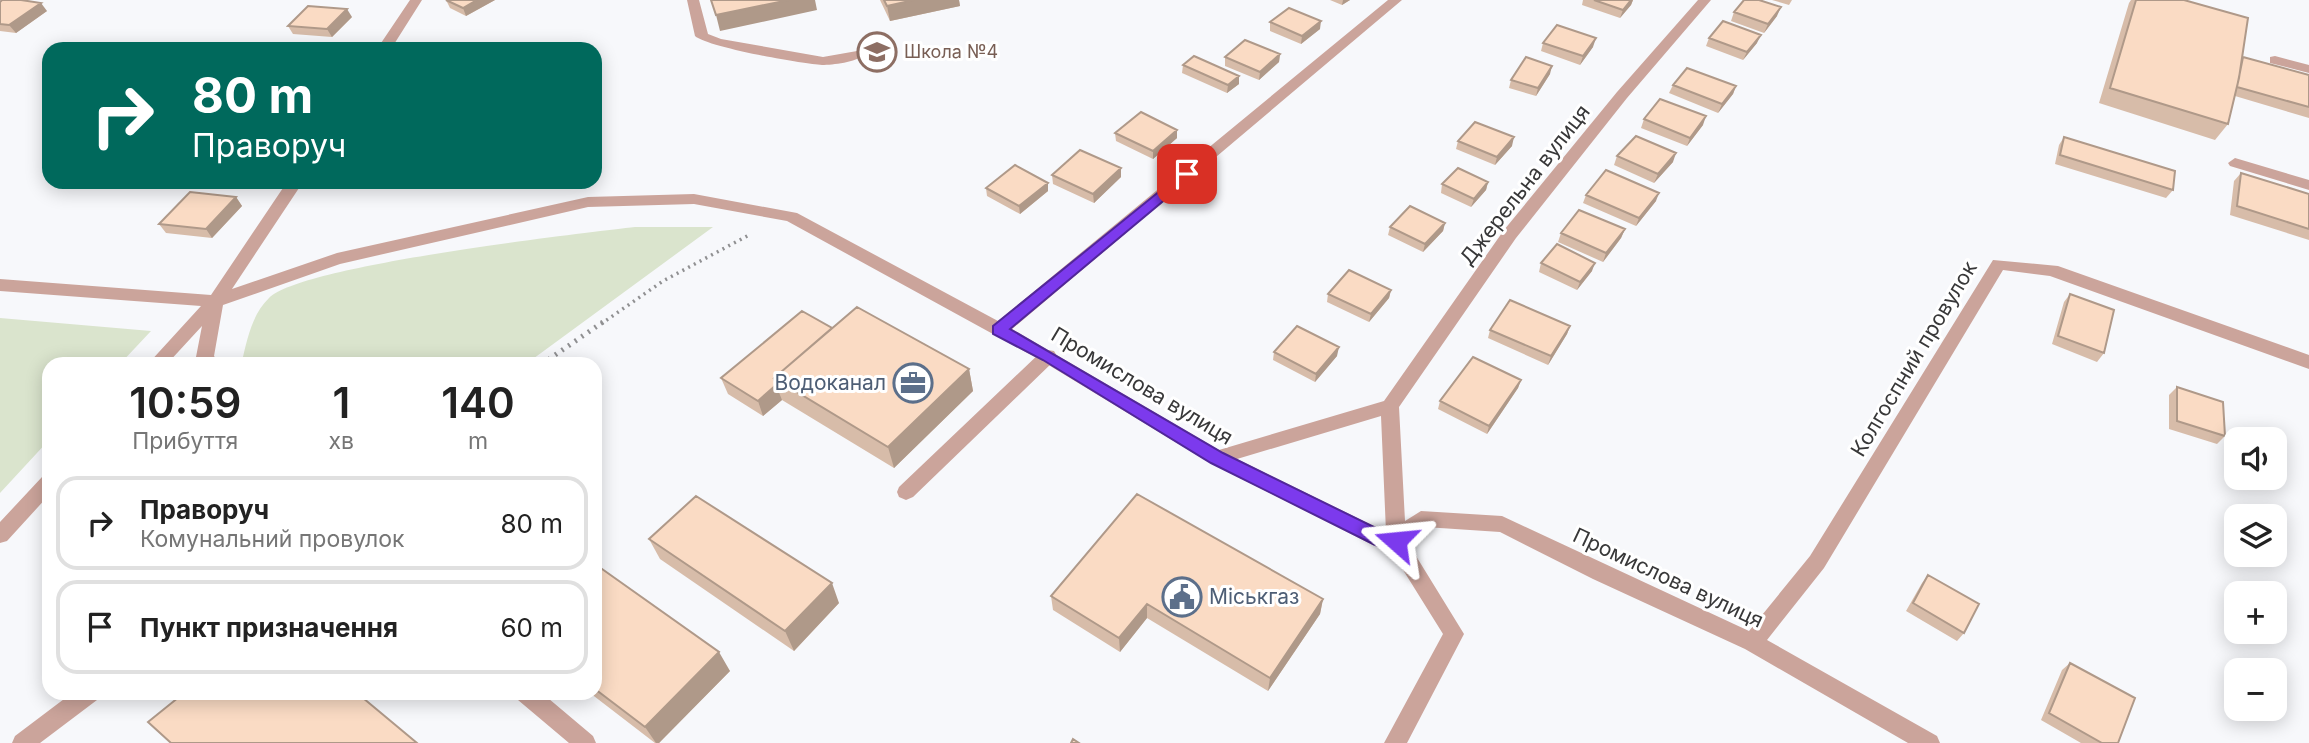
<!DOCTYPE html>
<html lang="uk">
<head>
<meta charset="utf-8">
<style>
  :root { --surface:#fff; --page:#f2f2f2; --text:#222; --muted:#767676; --line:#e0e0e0 }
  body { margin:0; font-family:Inter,sans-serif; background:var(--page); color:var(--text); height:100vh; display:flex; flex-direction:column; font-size:26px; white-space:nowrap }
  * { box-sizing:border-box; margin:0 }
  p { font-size:23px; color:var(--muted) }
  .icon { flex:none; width:38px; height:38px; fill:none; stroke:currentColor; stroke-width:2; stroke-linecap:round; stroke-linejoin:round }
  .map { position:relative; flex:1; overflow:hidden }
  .sheet { position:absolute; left:42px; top:357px; width:560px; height:343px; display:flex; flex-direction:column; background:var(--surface); border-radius:21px; box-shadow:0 4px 18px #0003 }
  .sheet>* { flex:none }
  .guide { position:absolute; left:42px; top:42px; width:560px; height:147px; border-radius:21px; box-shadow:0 4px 18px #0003; background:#00695c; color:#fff; overflow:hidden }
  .buttons { position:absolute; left:2224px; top:427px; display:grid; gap:14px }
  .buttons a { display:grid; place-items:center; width:63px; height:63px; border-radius:14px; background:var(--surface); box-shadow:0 4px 18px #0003; font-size:35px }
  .pin { position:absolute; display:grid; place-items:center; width:60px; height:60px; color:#fff; margin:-30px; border-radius:14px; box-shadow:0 4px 10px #0006 }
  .me { position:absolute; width:77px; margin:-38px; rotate:288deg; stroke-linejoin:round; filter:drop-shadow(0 0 5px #0008) }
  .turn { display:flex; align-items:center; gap:24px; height:147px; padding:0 35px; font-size:32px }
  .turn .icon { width:91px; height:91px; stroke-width:2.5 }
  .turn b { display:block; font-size:49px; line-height:60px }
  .eta { display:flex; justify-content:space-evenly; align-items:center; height:119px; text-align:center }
  .eta b { font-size:42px; font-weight:600; line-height:49px }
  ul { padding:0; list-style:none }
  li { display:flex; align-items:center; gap:21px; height:94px; margin:0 14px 10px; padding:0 21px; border:4px solid var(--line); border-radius:21px }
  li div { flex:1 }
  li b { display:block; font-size:26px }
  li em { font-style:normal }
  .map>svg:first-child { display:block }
</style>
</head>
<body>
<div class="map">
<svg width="2309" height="743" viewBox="0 0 2309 743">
  <rect width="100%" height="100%" fill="#f7f8fb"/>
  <path fill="#dae4cd" d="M 635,227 L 713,227 L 526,364 L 243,364 L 242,361 C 247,340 252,314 269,298 C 302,265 576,234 635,227 Z
    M 0,318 L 151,331 L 120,364 L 49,364 L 49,440 L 0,493 Z"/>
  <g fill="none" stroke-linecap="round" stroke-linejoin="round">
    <path stroke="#909092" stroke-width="3.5" stroke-dasharray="2 4.5" stroke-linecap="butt" d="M 601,324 L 663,281 L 749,235"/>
    <path stroke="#909092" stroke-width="5" stroke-dasharray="2 6" stroke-linecap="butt" d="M 542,364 L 603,322"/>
    <path fill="#cba49b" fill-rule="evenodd" d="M 687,0 L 699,0 L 708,34 L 721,39 L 823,57 L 857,51 L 864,55 C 856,62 833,65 822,65 C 802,64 707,47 695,36 Z
      M 2275,56 L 2309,65 L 2309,73 L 2270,63 L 2270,57 Z
      M 2235,158 L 2309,180 L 2309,190 L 2230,166 L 2228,163 Z
      M 1048,350 L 1054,351 L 1057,356 L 1054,361 L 913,497 L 906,500 L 899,497 L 897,492 L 899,487 L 1042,351 Z"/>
    <path fill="#cba49b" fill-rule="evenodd" d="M 410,0 L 422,0 L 391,49 L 377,49 Z
      M 1388,0 L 1402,0 L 1012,329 L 1219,450 L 1384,401 L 1504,230 L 1617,92 L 1698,0 L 1711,0 L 1627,98 L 1516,238 L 1399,407 L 1405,521 L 1421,511 L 1502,516 L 1749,631 L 1810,556 L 1993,260 L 2058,266 L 2309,355 L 2309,369 L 2050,276 L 2003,270 L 1824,568 L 1767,640 L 1937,736 L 1940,743 L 1908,743 L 1745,649 L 1593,579 L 1500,532 L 1425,527 L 1408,543 L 1464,634 L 1407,743 L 1384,743 L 1443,634 L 1390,549 L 1375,546 L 1210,463 L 1042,361 L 787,221 L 694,204 L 588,207 L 340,264 L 223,305 L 214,356 L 220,364 L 201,364 L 196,357 L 202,326 L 167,364 L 148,364 L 201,306 L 0,291 L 0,279 L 211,295 L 287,182 L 303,182 L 232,289 L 337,253 L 588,197 L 694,194 L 797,213 L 998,321 ZM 1381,416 L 1386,532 L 1237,459 Z
      M 49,474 L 49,495 L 7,541 L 0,543 L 0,522 L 42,477 Z
      M 72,693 L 100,693 L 97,700 L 40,743 L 12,743 L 15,736 Z
      M 515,693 L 542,693 L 593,736 L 596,743 L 569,743 L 518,700 Z"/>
  </g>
  <path fill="#d7bca9" d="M 446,0 L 495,0 L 466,16 L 450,8 Z
    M 880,0 L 959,0 L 960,6 L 890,21 Z
    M 1330,0 L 1350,0 L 1342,5 Z
    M 1583,0 L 1633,0 L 1631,5 L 1620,18 L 1582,5 Z
    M 1772,0 L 1792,0 L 1789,5 Z
    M 2131,0 L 2184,0 L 2243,57 L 2309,75 L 2309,118 L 2235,96 L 2228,124 L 2215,140 L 2099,103 L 2129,3 Z
    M 0,2 L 47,11 L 16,33 L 0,31 Z
    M 1734,12 L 1777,16 L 1764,33 L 1731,21 Z
    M 352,17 L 332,37 L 293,34 L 288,26 Z
    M 1270,22 L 1320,29 L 1301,44 L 1270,31 Z
    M 1709,38 L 1757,43 L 1743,60 L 1706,46 Z
    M 1543,43 L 1593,47 L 1580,65 L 1541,51 Z
    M 1280,54 L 1279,62 L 1259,80 L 1225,66 L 1225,57 Z
    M 1183,65 L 1239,76 L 1239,84 L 1227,93 L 1182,73 Z
    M 1550,74 L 1536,96 L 1509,88 L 1511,80 Z
    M 1673,85 L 1736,86 L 1733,94 L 1718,113 L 1669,93 Z
    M 1644,119 L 1703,125 L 1687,146 L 1641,128 Z
    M 1115,133 L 1177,138 L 1153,159 L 1116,141 Z
    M 2064,137 L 2173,190 L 2166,198 L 2055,164 L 2059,145 Z
    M 1458,141 L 1512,146 L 1495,165 L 1456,149 Z
    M 1617,156 L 1673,162 L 1654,183 L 1614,165 Z
    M 1121,168 L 1121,177 L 1094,203 L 1053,184 L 1052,175 Z
    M 2241,173 L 2309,194 L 2309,240 L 2230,215 L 2234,181 Z
    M 1488,182 L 1486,190 L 1471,207 L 1441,193 L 1442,184 Z
    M 1048,183 L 1048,191 L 1020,214 L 987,196 L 986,188 Z
    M 1586,195 L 1656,201 L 1636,226 L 1583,203 Z
    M 236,197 L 242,206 L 212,238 L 166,233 L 159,224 Z
    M 1445,223 L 1443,231 L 1423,252 L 1388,235 L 1390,227 Z
    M 1625,229 L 1621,238 L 1603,262 L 1558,242 L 1561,233 Z
    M 1541,263 L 1592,271 L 1577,290 L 1539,272 Z
    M 1391,290 L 1389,298 L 1369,322 L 1327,302 L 1328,294 Z
    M 2070,294 L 2104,353 L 2097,362 L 2052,344 L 2064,302 Z
    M 1570,326 L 1567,334 L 1548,365 L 1488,338 L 1490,330 Z
    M 832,328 L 969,369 L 973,391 L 894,468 L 782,400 L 763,416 L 728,394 L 721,378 Z
    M 1274,352 L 1337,356 L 1315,382 L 1273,360 Z
    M 1521,380 L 1518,388 L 1487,434 L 1438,409 L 1440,401 Z
    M 2177,387 L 2225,436 L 2217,444 L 2169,429 L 2169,395 Z
    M 649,539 L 839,603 L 794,651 L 660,559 Z
    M 595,564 L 730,671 L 659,743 L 655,743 L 590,693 L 595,693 Z
    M 1928,575 L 1964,633 L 1957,641 L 1906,611 L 1922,583 Z
    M 1051,596 L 1323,599 L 1320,614 L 1268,691 L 1147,618 L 1120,652 L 1053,610 Z
    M 2070,663 L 2118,743 L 2081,743 L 2041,720 L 2062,670 Z"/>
  <path fill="#af9989" d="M 477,0 L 495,0 L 466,16 L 463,8 Z
    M 789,0 L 815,0 L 817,10 L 720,31 L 716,15 Z
    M 914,0 L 959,0 L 960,6 L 890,21 L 887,6 Z
    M 1343,0 L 1350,0 L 1342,5 Z
    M 1631,0 L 1633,0 L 1631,5 L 1620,18 L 1623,10 Z
    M 41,3 L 47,11 L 16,33 L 9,25 Z
    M 1781,7 L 1777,16 L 1764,33 L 1768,24 Z
    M 347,9 L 352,17 L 332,37 L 327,29 Z
    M 1321,21 L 1320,29 L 1301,44 L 1302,36 Z
    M 1761,35 L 1757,43 L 1743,60 L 1747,52 Z
    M 1596,38 L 1593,47 L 1580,65 L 1583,56 Z
    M 1280,54 L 1279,62 L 1259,80 L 1260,72 Z
    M 1552,66 L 1550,74 L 1536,96 L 1538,88 Z
    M 1239,76 L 1239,84 L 1227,93 L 1228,85 Z
    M 1736,86 L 1733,94 L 1718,113 L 1722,104 Z
    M 1706,116 L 1703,125 L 1687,146 L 1690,138 Z
    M 1177,130 L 1177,138 L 1153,159 L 1153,151 Z
    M 1514,137 L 1512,146 L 1495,165 L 1497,157 Z
    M 1676,153 L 1673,162 L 1654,183 L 1658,174 Z
    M 1121,168 L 1121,177 L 1094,203 L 1093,194 Z
    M 1488,182 L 1486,190 L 1471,207 L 1474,199 Z
    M 1048,183 L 1048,191 L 1020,214 L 1019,206 Z
    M 1659,193 L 1656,201 L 1636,226 L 1639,218 Z
    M 236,197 L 242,206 L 212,238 L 206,229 Z
    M 1445,223 L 1443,231 L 1423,252 L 1425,244 Z
    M 1625,229 L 1621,238 L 1603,262 L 1606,253 Z
    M 1595,263 L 1592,271 L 1577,290 L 1580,282 Z
    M 1391,290 L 1389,298 L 1369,322 L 1371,314 Z
    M 1570,326 L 1567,334 L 1548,365 L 1551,356 Z
    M 1339,347 L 1337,356 L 1315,382 L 1316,374 Z
    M 969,369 L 973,391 L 894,468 L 888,447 Z
    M 1521,380 L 1518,388 L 1487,434 L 1489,426 Z
    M 776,385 L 782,400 L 763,416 L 758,401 Z
    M 832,583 L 839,603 L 794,651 L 785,631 Z
    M 1323,599 L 1320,614 L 1268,691 L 1270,678 Z
    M 1147,604 L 1147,618 L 1120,652 L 1119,638 Z
    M 719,652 L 730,671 L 659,743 L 656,743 L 645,727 Z"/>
  <path fill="#fadbc4" stroke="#af9989" stroke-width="2" d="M 2,0 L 21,0 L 41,3 L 9,25 L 0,24 L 0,2 Z
    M 446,0 L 477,0 L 463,8 Z
    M 711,0 L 789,0 L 716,15 Z
    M 884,0 L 914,0 L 887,6 Z
    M 1594,0 L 1631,0 L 1623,10 Z
    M 1744,0 L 1759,0 L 1781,7 L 1768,24 L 1734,12 Z
    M 2136,0 L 2184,0 L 2248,18 L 2239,78 L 2228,124 L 2110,88 Z
    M 308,6 L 347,9 L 327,29 L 288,26 Z
    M 1289,8 L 1321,21 L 1302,36 L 1270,22 Z
    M 1723,21 L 1761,35 L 1747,52 L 1709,38 Z
    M 1557,25 L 1596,38 L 1583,56 L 1543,43 Z
    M 1245,40 L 1280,54 L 1260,72 L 1225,57 Z
    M 1194,56 L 1239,76 L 1228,85 L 1183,65 Z
    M 1526,57 L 1552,66 L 1538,88 L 1511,80 Z
    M 2243,57 L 2309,75 L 2309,107 L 2237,87 Z
    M 1687,68 L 1736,86 L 1722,104 L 1673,85 Z
    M 1660,99 L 1706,116 L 1690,138 L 1644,119 Z
    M 1141,112 L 1177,130 L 1153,151 L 1115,133 Z
    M 1475,122 L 1514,137 L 1497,157 L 1458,141 Z
    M 1636,136 L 1676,153 L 1658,174 L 1617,156 Z
    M 2064,137 L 2175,171 L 2173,190 L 2060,155 Z
    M 1080,150 L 1121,168 L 1093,194 L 1052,175 Z
    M 1015,165 L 1048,183 L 1019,206 L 986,188 Z
    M 1458,168 L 1488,182 L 1474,199 L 1442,184 Z
    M 1606,170 L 1659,193 L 1639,218 L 1586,195 Z
    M 2241,173 L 2309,194 L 2309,229 L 2237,206 Z
    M 190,192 L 236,197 L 206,229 L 159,224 Z
    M 1410,206 L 1445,223 L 1425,244 L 1390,227 Z
    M 1579,210 L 1625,229 L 1606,253 L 1561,233 Z
    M 1557,244 L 1595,263 L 1580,282 L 1541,263 Z
    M 1349,270 L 1391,290 L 1371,314 L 1328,294 Z
    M 2070,294 L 2114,310 L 2104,353 L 2058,336 Z
    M 1510,300 L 1570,326 L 1551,356 L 1490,330 Z
    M 857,307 L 969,369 L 888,447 L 774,378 Z
    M 802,311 L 832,328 L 774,378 L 776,385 L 758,401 L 721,378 Z
    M 1297,326 L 1339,347 L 1316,374 L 1274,352 Z
    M 1473,357 L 1521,380 L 1489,426 L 1440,401 Z
    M 2177,387 L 2223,402 L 2225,436 L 2177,421 Z
    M 1137,494 L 1323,599 L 1270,678 L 1147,604 L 1119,638 L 1051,596 Z
    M 696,496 L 832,583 L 785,631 L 649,539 Z
    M 595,564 L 719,652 L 645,727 L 595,689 Z
    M 1928,575 L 1979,604 L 1964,633 L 1913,603 Z
    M 2070,663 L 2135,698 L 2118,743 L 2102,743 L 2049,713 Z
    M 184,693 L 357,693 L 417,743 L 171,743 L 148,722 Z
    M 1073,739 L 1079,743 L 1071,743 Z"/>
  <path fill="#7c3aed" stroke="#51269a" stroke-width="2" d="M 1187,169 L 1194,174 L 1192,177 L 1010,329 L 1223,453 L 1384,532 L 1402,536 L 1405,541 L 1402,547 L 1396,549 L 1375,545 L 1211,463 L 1043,360 L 993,334 L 993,326 Z"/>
  <defs>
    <g id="school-ring" transform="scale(2.0125)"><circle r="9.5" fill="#fff" stroke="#8d6e63" stroke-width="1.5"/><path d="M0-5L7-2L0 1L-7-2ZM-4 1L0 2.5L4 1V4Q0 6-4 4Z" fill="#8d6e63"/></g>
    <g id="office-ring" transform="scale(2.0125)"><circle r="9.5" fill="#fff" stroke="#5c6f8a" stroke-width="1.5"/><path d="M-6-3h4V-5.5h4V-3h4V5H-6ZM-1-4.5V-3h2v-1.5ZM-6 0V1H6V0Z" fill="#5c6f8a"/></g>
    <g id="civic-ring" transform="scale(2.0125)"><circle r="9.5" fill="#fff" stroke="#5c6f8a" stroke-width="1.5"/><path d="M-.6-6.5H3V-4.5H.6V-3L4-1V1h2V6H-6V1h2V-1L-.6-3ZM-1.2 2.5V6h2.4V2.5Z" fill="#5c6f8a"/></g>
  </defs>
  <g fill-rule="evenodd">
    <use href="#school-ring" x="877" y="52"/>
    <use href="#office-ring" x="913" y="383"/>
    <use href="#civic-ring" x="1182" y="597"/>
  </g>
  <g text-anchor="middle" stroke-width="6" stroke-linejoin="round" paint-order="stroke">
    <g font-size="18" fill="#785e54" stroke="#fff" text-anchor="start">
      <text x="904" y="58">Школа №4</text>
    </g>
    <g font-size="21" fill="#383839" stroke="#fff">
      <text transform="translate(1525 185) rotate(-52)" y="7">Джерельна вулиця</text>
      <text transform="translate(1914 359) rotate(-59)" y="7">Колгоспний провулок</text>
      <text transform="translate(1142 386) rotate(31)" y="7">Промислова вулиця</text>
      <text transform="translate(1668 578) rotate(25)" y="7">Промислова вулиця</text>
    </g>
    <g font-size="21" fill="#4e5e75" stroke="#fff" text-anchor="end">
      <text x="886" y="390">Водоканал</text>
      <text x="1209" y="604" text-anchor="start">Міськгаз</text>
    </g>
  </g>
</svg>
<div class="buttons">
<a><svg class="icon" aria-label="sound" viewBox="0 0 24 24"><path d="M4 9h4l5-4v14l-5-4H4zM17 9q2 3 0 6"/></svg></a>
<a><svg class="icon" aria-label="layers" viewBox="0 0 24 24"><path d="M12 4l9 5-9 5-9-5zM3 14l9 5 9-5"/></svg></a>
<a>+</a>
<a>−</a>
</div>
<div class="pin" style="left:1187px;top:174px;background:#d93025"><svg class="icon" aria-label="arrive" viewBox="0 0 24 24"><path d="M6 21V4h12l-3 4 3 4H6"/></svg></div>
<svg class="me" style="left:1396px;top:541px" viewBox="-20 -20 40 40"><path d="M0-17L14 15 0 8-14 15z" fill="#7c3aed" stroke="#fff" stroke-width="4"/></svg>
<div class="guide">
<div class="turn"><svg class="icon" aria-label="right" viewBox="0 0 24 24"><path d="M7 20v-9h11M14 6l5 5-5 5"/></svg><div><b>80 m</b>Праворуч</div></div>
</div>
<section class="sheet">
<div class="eta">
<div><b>10:59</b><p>Прибуття</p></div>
<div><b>1</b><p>хв</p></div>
<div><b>140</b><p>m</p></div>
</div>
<ul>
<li><svg class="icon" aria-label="right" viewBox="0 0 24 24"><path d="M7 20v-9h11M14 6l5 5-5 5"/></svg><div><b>Праворуч</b><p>Комунальний провулок</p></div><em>80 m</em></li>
<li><svg class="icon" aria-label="arrive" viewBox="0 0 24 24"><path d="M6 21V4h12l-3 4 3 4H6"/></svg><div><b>Пункт призначення</b></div><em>60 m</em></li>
</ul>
</section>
</div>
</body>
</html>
